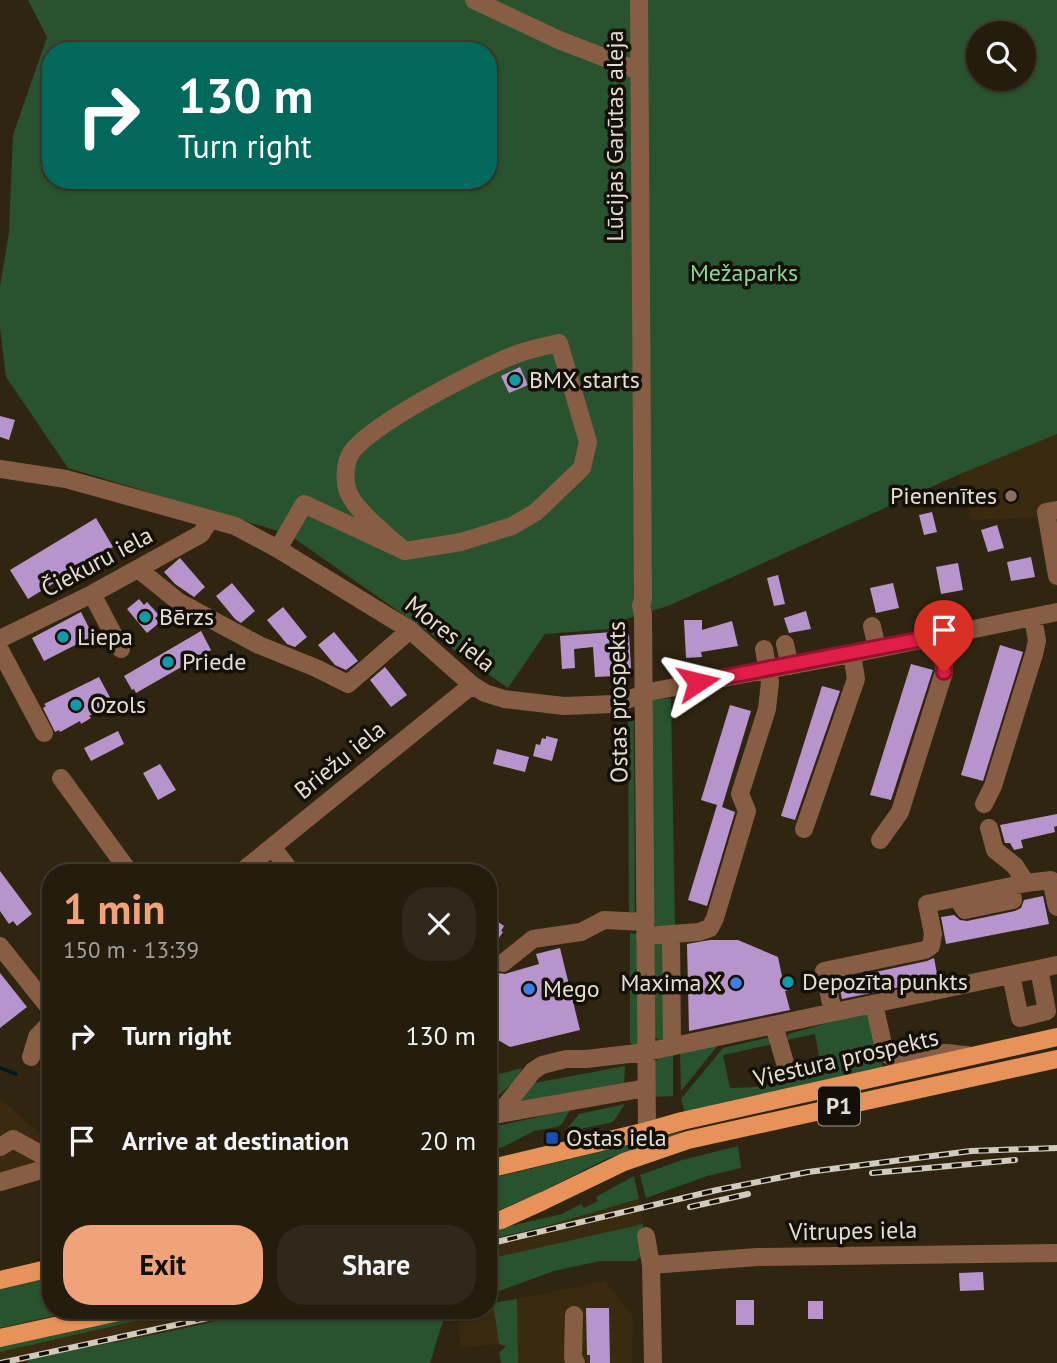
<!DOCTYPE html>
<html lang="en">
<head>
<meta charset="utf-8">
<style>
  :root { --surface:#241c0d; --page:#30291b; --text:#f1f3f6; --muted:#a3a19d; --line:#413a2e; --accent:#f0a279 }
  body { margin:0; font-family:"PT Sans",sans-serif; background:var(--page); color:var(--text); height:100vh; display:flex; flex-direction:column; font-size:26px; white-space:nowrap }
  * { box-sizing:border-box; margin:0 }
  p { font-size:23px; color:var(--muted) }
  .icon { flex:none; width:38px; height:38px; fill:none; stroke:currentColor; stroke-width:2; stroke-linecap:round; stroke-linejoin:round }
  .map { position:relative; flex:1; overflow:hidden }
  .drawer { position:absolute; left:42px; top:864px; width:455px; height:455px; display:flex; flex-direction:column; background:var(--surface); border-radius:28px; box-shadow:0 2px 5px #0004,0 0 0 2px var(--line) }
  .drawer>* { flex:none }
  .hud { position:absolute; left:42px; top:42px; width:455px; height:147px; border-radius:28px; box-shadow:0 2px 5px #0004,0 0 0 2px var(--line); background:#00695c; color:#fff; overflow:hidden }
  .controls { position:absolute; left:966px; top:21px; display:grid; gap:14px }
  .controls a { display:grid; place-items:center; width:70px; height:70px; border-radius:50%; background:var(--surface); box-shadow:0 2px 5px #0004,0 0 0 2px var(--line); font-size:35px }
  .pin { position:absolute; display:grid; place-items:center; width:60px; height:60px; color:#fff; margin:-72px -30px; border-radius:50% 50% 50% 0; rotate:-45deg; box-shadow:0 0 7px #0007 }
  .pin .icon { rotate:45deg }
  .me { position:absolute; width:77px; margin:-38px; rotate:80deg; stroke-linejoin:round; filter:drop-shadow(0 0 5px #0008) }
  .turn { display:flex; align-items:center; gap:24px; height:147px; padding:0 21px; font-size:32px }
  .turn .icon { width:91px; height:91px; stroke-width:2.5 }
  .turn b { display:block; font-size:49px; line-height:60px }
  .round { display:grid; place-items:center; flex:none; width:74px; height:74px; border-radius:28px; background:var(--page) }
  .overview { display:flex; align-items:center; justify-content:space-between; height:119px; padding:0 21px }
  h1 { font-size:42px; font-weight:600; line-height:52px; color:var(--accent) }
  .button { display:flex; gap:14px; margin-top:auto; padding:14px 21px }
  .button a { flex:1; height:80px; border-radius:28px; background:var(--accent); color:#111; font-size:28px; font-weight:600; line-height:80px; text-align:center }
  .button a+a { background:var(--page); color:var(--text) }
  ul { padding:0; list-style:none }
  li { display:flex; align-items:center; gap:21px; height:105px; padding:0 21px }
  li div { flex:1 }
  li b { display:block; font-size:26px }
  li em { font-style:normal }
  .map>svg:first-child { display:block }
</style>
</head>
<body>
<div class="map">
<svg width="1057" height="1363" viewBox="0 0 1057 1363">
  <rect width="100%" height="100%" fill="#302511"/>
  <path fill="#3a2b10" d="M 1057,434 L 1057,587 L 1052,588 L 1040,517 L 972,520 L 958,475 Z
    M 0,1098 L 51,1144 L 51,1173 L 0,1187 Z
    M 639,1199 L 643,1224 L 488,1259 L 488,1240 L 550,1225 Z
    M 605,1281 L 633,1316 L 632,1363 L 518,1363 L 517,1299 Z
    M 493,1303 L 499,1344 L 461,1348 L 457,1311 L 488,1311 L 488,1304 Z
    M 179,1311 L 260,1311 L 168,1332 L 27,1359 L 28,1363 L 0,1363 L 0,1352 Z"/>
  <path fill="#28532e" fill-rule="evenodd" d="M 28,0 L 1057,0 L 1057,434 L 958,475 L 668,606 L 623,620 L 623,628 L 545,634 L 508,688 L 288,534 L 68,468 L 6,377 L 0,328 L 0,286 L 9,232 L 13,135 L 47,37 ZM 978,33 L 1024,33 L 1024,79 L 978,79 ZM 51,51 L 488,51 L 488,180 L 51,180 Z
    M 671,698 L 675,927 L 656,927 L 652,918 L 651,705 L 654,700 Z
    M 628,714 L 634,714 L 635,913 L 629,912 Z
    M 630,933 L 637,934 L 638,1044 L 635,1045 L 630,1043 Z
    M 652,941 L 667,943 L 667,1037 L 661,1041 L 654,1037 Z
    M 864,1013 L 869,1014 L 883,1068 L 685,1113 L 681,1099 L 723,1048 L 770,1037 L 773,1044 L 723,1055 L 730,1088 L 755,1087 L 822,1073 L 815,1034 L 787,1040 L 788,1034 Z
    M 719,1044 L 681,1091 L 680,1051 Z
    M 673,1053 L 673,1096 L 655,1097 L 654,1064 L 661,1055 Z
    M 625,1066 L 624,1084 L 522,1103 L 521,1099 L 529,1084 Z
    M 522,1068 L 518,1078 L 488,1105 L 488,1077 Z
    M 625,1104 L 613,1122 L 571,1131 L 566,1130 L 579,1114 Z
    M 570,1110 L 562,1124 L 557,1127 L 534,1131 L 503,1147 L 488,1151 L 488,1128 Z
    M 681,1132 L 681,1134 L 608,1158 L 537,1194 L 488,1215 L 488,1179 Z
    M 738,1146 L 741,1168 L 707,1176 L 646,1198 L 640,1175 L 682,1160 Z
    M 634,1176 L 639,1199 L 550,1225 L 488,1240 L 488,1231 L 562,1214 L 581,1204 L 584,1208 L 598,1201 L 596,1197 Z
    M 643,1224 L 641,1256 L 636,1261 L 600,1261 L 554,1271 L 488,1295 L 488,1259 Z
    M 51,1277 L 51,1311 L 76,1311 L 0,1328 L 0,1289 Z
    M 517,1299 L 518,1363 L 501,1363 L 499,1353 L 506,1346 L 499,1344 L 493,1303 Z
    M 149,1311 L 179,1311 L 0,1352 L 0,1345 Z
    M 260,1311 L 446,1311 L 430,1363 L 28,1363 L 27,1359 L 168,1332 Z"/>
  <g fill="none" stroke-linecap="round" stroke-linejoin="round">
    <path stroke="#00191f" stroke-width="3.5" d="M 0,1068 L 16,1074"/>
  </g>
  <path fill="#b894cc" d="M 520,367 L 528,385 L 509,393 L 501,376 Z
    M 0,416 L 15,420 L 9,440 L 0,437 Z
    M 932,512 L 937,532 L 924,535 L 919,515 Z
    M 96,518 L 113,547 L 28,599 L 10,570 Z
    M 997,525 L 1004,548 L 988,552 L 981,530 Z
    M 1031,557 L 1035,577 L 1011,581 L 1007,562 Z
    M 180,558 L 205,587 L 194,597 L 175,584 L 164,572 Z
    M 958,563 L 963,590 L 941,594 L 936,567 Z
    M 778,575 L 785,604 L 774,606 L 767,578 Z
    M 232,583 L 255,611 L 241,623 L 235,619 L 216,596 Z
    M 893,583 L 899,608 L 876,613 L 870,588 Z
    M 139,599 L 144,605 L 147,602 L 159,615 L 155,618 L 159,623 L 147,633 L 127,609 Z
    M 283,607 L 307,637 L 295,647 L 287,644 L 267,620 Z
    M 806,611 L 811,629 L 789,633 L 784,618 Z
    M 81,612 L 93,636 L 44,661 L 32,638 Z
    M 684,620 L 702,620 L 702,630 L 732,621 L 738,646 L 701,652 L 702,657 L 686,658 Z
    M 201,631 L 211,650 L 136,693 L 134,689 L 132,690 L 124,676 Z
    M 334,632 L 358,661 L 346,670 L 335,665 L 318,645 Z
    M 612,632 L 613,636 L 629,634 L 631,668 L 615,670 L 615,676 L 595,677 L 593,647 L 574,649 L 575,668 L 562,669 L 560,636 Z
    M 1000,645 L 1023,652 L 983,781 L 961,775 Z
    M 911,664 L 933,670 L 891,800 L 870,795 Z
    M 385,667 L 407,695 L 391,707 L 370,680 Z
    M 99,677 L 112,701 L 107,703 L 108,705 L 89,716 L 91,718 L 81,724 L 80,721 L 60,732 L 59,730 L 55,732 L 43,708 L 46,706 L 44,704 Z
    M 822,686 L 840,691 L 795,820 L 781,816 Z
    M 730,705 L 751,711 L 722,807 L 735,812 L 707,906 L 688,900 L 717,805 L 701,800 Z
    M 118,731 L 124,744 L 91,761 L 84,748 Z
    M 546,736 L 558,739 L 552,761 L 533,756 L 536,744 L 540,745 L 542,738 L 546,739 Z
    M 497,749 L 529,757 L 525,772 L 493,764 Z
    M 160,764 L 176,790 L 158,800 L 143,773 Z
    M 1057,814 L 1057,826 L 1054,827 L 1055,832 L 1021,840 L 1023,848 L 1014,850 L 1010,843 L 1005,843 L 1000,825 Z
    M 0,871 L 32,914 L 17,926 L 13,921 L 9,924 L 0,911 Z
    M 1043,896 L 1049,924 L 946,944 L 941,917 L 954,915 L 960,920 L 967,921 L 1015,911 L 1021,908 L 1024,900 Z
    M 488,915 L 504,926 L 501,931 L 503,932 L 488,954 Z
    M 710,940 L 738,940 L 778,957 L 782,976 L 790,974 L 793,989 L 785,991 L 790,1010 L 689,1031 L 687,944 Z
    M 560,948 L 580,1030 L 510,1047 L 488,1034 L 488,974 L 492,967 L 498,973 L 505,974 L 539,964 L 536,954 Z
    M 934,958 L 938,979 L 842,999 L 838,980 L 927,961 Z
    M 0,973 L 27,1007 L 0,1028 Z
    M 983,1272 L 984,1290 L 960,1291 L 959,1273 Z
    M 736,1300 L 754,1300 L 754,1325 L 736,1325 Z
    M 808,1301 L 823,1301 L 823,1319 L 808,1319 Z
    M 586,1308 L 609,1308 L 610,1363 L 590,1363 L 590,1355 L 587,1355 Z"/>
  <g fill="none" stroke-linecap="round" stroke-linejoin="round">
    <path stroke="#875e43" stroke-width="18" d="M 474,0 L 559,40 L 639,71
      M 639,0 L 643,599 L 641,606 L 643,614 L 647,1131
      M 0,469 L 66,479 L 235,526 L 278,549 L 410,630 L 472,685 L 485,693 L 504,699 L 564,706 L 614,704 L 654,691 L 852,654 L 1057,612
      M 1057,510 L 1046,512 L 1057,576
      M 278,549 L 304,504 L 405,551 L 461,542 L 512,526 L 536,512 L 582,468 L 588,442 L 559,343 C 545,346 531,349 517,354 C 486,365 359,429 349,457 C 345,466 344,484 349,494 C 357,511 390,539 405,551
      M 138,569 L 179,602 L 259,645 L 316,668 L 348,684 L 410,630
      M 92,594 L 121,649
      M 872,626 L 877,648
      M 0,639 L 92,594 L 201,534 L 210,520
      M 785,644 L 790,666
      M 0,650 L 44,733
      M 61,778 L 130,873
      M 984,804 L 993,786 L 1034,654 L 1037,641 L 1033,617
      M 989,828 L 995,850 L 1015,866 L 1026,883
      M 804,829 L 856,679 L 852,654
      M 880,840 L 900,812 L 944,672 L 943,635
      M 272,847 L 292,873
      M 240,873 L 472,685
      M 957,898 L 965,910 L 1013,900 L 1011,886
      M 671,934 L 672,1045
      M 645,936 L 699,932 L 710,928 L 715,918 L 747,811 L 740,794 L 767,709 L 770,682 L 764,649
      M 0,946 L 51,1010
      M 503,963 L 533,939 L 581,932 L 604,920 L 645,922
      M 1011,975 L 1020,1018 L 1047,1011 L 1039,969
      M 874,1004 L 885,1053 C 903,1066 924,1053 945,1053 C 952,1053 960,1055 968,1055
      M 833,1012 L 824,971 L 925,950 L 931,946 L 933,934 L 927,904 L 1026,883 L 1051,880 L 1057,907
      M 774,1025 L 785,1063
      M 31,1057 L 37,1037 L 51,1022
      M 499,1114 L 646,1088
      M 488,1117 L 499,1114 L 533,1071 L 542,1065 L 566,1059 L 586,1059 L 646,1052 L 1057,965
      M 0,1147 L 13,1139 L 51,1160
      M 0,1182 L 51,1167
      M 646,1236 L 651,1265 L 653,1363
      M 651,1265 L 757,1257 L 1057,1253
      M 574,1315 L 573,1358 L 576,1363"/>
    <path stroke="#e79258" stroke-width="18" d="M 488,1169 L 647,1131 L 682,1121 L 1057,1037
      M 488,1223 L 501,1220 L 543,1201 L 624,1162 L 688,1140 L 1057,1059
      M 0,1280 L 51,1268
      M 0,1338 L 123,1311"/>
    <g stroke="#d1cabd" stroke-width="6">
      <path id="rail" d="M 872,1173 L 1015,1160
        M 690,1207 L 748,1194
        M 488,1244 L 717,1190 L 808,1172 L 971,1151 L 1057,1148
        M 0,1363 L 240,1311"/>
    </g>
    <use href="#rail" stroke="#140f07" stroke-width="3.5" stroke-dasharray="10" stroke-linecap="butt"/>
  </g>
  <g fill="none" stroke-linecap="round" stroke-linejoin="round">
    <g stroke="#92132f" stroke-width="18">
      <path id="route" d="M 698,682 L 943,635 L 944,672"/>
    </g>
    <use href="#route" stroke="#e11d48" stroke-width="12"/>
  </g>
  <g fill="#0f9aa8" stroke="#140f07" stroke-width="2.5">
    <circle cx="515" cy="380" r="7"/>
    <circle cx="145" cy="617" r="7"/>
    <circle cx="63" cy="637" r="7"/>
    <circle cx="168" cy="662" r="7"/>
    <circle cx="76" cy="705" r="7"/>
    <circle cx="788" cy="982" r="7"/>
  </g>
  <circle fill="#8d6e63" stroke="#140f07" stroke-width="2.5" cx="1011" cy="496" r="7"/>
  <g fill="#3f7fe0" stroke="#140f07" stroke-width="2.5">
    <circle cx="736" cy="983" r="7"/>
    <circle cx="529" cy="989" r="7"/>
  </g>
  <rect fill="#1a4fb4" stroke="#140f07" stroke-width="2.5" x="545" y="1131" width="14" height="14" rx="3.5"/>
  <g text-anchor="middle" stroke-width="7" stroke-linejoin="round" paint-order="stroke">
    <rect fill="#140f07" stroke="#a69f94" stroke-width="2" x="818" y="1086.5" width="42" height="39" rx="5"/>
    <g font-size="23" font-weight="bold" fill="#e4ddd1">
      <text x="839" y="1114">P1</text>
    </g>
    <g font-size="24" fill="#e4ddd1" stroke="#140f07">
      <text transform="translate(615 136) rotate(-90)" y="8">Lūcijas Garūtas aleja</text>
      <text transform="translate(97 562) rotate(-28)" y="8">Čiekuru iela</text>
      <text transform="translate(450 634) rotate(38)" y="8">Mores iela</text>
      <text transform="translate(618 702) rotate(-91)" y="8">Ostas prospekts</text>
      <text transform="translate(340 760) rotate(-39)" y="8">Briežu iela</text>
      <text transform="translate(846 1058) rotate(-13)" y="8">Viestura prospekts</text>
      <text transform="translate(853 1231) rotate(-1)" y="8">Vitrupes iela</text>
    </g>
    <g font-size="24" fill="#8cd694" stroke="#140f07">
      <text x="744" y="281">Mežaparks</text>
    </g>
    <g font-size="24" fill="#e4ddd1" stroke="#140f07" text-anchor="start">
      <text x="529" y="388">BMX starts</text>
      <text x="997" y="504" text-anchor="end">Pienenītes</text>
      <text x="159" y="625">Bērzs</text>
      <text x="77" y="645">Liepa</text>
      <text x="182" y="670">Priede</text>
      <text x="90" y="713">Ozols</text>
      <text x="802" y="990">Depozīta punkts</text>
      <text x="722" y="991" text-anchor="end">Maxima X</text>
      <text x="543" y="997">Mego</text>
      <text x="566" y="1146">Ostas iela</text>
    </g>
  </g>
</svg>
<div class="controls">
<a><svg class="icon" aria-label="search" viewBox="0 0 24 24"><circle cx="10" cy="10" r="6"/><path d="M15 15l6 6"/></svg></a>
</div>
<div class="pin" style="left:944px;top:672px;background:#d93025"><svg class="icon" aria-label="arrive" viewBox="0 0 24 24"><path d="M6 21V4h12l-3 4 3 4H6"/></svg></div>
<svg class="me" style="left:698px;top:682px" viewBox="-20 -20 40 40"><path d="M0-17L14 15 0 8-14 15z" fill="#e11d48" stroke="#fff" stroke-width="4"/></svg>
<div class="hud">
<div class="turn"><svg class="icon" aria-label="right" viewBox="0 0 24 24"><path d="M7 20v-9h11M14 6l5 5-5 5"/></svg><div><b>130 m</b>Turn right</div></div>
</div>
<section class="drawer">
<div class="overview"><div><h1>1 min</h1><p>150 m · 13:39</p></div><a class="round"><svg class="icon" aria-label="close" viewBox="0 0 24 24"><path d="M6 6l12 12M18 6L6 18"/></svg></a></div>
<ul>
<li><svg class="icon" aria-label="right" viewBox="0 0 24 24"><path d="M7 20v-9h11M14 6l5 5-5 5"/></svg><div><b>Turn right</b></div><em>130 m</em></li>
<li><svg class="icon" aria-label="arrive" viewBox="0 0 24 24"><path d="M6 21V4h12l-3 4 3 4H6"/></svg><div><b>Arrive at destination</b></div><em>20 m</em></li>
</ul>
<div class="button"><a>Exit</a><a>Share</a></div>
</section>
</div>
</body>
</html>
